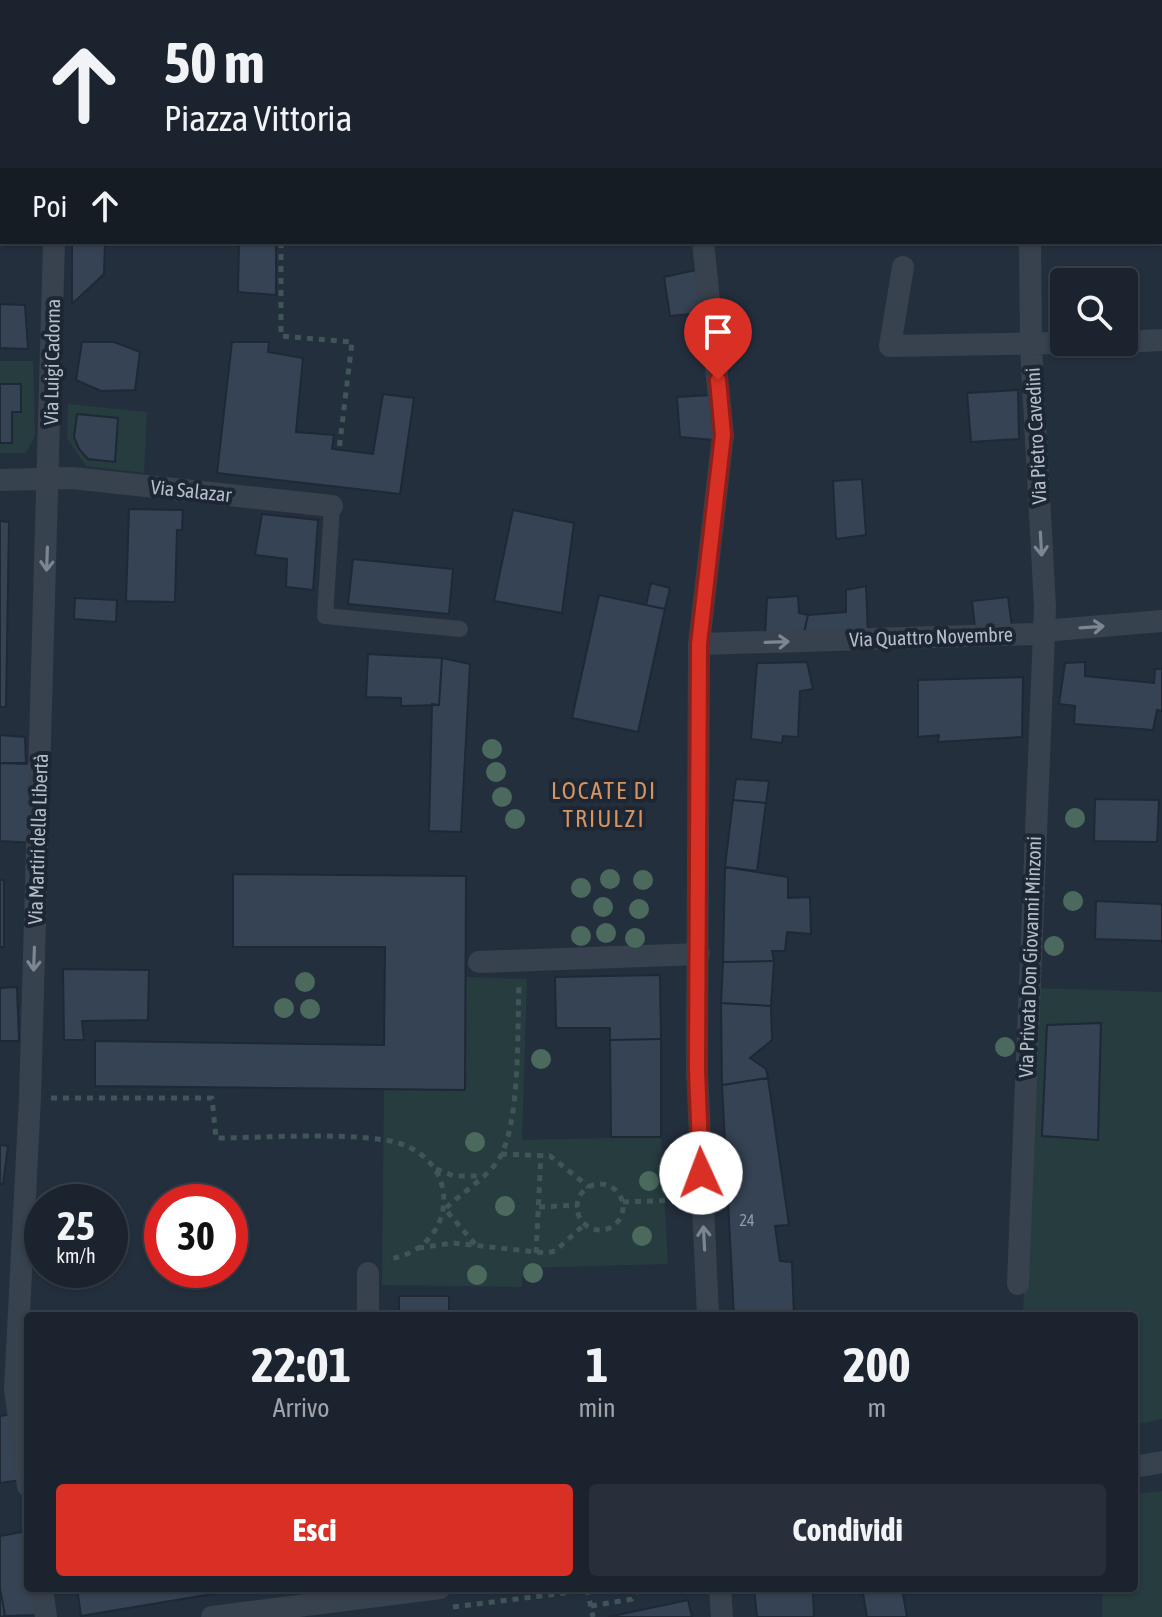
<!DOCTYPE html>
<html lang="it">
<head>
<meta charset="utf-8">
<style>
  :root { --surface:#1b232e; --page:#282f3a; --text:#f1f3f6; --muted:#a0a4aa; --line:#39404a; --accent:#d93025 }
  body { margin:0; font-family:"Asap Condensed",sans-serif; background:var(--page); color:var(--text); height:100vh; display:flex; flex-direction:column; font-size:30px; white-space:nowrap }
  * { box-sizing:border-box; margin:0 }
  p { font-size:26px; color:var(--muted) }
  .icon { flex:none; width:44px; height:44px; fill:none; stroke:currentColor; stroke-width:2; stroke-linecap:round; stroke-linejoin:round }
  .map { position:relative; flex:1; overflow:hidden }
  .panel { position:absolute; left:24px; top:1312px; width:1114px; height:280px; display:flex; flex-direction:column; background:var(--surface); border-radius:8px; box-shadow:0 2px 6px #0004,0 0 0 2px var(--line) }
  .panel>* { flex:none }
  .banner { position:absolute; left:0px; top:0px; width:1162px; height:244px; box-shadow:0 2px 6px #0004,0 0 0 2px var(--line); background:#1b232e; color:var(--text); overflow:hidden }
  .fabs { position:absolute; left:1050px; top:268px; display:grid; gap:16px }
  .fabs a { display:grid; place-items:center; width:88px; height:88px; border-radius:8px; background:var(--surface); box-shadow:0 2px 6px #0004,0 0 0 2px var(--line); font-size:40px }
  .speed { position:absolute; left:24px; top:1184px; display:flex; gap:16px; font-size:40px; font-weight:700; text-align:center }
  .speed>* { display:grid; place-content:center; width:104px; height:104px; border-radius:50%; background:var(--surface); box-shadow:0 2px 6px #0004,0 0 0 2px var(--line); line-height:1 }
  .speed small { font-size:20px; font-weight:400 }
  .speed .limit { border:12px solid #d22; background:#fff; color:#111 }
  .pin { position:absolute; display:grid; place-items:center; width:68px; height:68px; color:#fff; margin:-82px -34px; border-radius:50% 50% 50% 0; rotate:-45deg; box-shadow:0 0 8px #0007 }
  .pin .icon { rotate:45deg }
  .me { position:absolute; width:88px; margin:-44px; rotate:358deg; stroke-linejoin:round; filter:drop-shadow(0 0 6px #0008) }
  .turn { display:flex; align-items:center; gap:28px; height:168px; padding:0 32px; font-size:36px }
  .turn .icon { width:104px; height:104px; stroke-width:2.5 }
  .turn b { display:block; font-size:56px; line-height:68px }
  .then { display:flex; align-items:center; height:76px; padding:0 32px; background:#0003; gap:16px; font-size:30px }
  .eta { display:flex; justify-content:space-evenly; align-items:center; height:136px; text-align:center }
  .eta b { font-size:48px; font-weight:700; line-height:56px }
  .cta { display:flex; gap:16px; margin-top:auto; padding:16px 32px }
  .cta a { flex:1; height:92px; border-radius:8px; background:var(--accent); color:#fff; font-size:32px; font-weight:700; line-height:92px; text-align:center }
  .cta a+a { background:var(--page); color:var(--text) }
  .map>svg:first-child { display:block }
</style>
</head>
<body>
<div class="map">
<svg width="1162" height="1617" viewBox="0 0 1162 1617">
  <rect width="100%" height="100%" fill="#242f3e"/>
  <path fill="#263c3f" d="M 0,361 L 33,361 L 35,436 L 26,453 L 0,453 Z
    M 68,404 L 147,412 L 144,473 L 86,466 L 67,438 Z
    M 466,977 L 527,979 L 522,1140 L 661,1137 L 668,1264 L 523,1268 L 522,1287 L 382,1285 L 384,1089 L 464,1090 Z
    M 1036,988 L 1162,992 L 1162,1419 L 1134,1425 L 1134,1316 L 1023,1316 Z
    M 1162,1491 L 1162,1617 L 1102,1617 L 1103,1588 L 1134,1588 L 1134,1494 Z"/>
  <path fill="#364354" stroke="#1f2835" stroke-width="2" d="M 560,0 L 604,0 L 560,2 Z
    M 974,0 L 1069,0 L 1069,2 L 974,2 Z
    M 0,14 L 2,15 L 2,49 L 0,49 Z
    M 72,242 L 105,242 L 104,274 L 72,304 Z
    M 239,242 L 276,242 L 276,295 L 238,292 Z
    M 696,270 L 702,313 L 670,316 L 664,277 Z
    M 0,304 L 25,305 L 28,349 L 0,348 Z
    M 82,342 L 114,342 L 140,352 L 135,390 L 101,391 L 76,380 Z
    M 232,342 L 269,342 L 268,352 L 303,358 L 296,432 L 334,435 L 332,449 L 373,454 L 383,394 L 414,398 L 400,494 L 217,473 Z
    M 0,384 L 21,384 L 21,412 L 12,412 L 12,443 L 0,443 Z
    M 1018,390 L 1019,439 L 971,442 L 967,393 Z
    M 711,395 L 714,440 L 680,437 L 677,397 Z
    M 77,414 L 118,418 L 115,462 L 88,459 L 79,449 L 74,437 Z
    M 862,479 L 866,535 L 836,539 L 833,481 Z
    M 129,509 L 183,510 L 182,530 L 177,530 L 175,602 L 126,601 Z
    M 513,510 L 574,523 L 562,613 L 494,601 Z
    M 262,514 L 318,520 L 313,590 L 286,587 L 287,559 L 255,555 Z
    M 0,521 L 9,522 L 6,707 L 0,707 Z
    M 353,559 L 453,569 L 449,614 L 348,604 Z
    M 651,583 L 670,588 L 665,609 L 646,605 Z
    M 866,586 L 868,633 L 803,637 L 808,615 L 846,612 L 846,590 Z
    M 599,595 L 665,609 L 638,732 L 572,718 Z
    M 798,596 L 799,613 L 808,615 L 803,637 L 765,638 L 767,598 Z
    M 1008,597 L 1012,627 L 975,628 L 972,601 Z
    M 75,598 L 117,600 L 116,622 L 74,619 Z
    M 368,654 L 442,658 L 439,705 L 401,706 L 401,698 L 366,697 Z
    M 442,658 L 470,664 L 461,832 L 429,831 L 432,704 L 439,705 Z
    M 807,662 L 813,689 L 800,691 L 798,737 L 783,736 L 782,743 L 751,739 L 757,663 Z
    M 1085,662 L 1085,676 L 1154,683 L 1155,669 L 1162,669 L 1162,711 L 1157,710 L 1153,730 L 1074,724 L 1075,706 L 1059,704 L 1065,663 Z
    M 1023,677 L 1022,737 L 938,742 L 939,735 L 918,737 L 918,680 Z
    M 0,735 L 25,737 L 26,764 L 0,763 Z
    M 0,763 L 33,763 L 34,843 L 0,841 Z
    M 736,779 L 769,781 L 766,803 L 733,800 Z
    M 1095,799 L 1159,800 L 1157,842 L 1094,841 Z
    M 733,800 L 766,803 L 757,871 L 725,867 Z
    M 725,867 L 788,877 L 788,898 L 810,897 L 811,934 L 787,932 L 785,951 L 772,951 L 774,961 L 723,962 Z
    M 233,874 L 466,876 L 465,1090 L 95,1086 L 95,1041 L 384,1045 L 385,947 L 233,947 Z
    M 0,880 L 4,880 L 4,947 L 0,947 Z
    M 1096,901 L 1162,904 L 1162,941 L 1095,939 Z
    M 774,961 L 771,1006 L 721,1003 L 723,962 Z
    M 63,969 L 149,970 L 148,1020 L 82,1021 L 84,1040 L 64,1040 Z
    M 660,975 L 661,1039 L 610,1040 L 610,1028 L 556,1028 L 555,977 Z
    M 17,987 L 19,1041 L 0,1041 L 0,988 Z
    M 721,1003 L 771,1006 L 772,1040 L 750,1058 L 766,1069 L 768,1078 L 722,1085 Z
    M 1101,1023 L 1098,1140 L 1042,1136 L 1047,1025 Z
    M 661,1039 L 661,1137 L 611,1137 L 610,1040 Z
    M 768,1078 L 789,1225 L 775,1226 L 780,1261 L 792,1262 L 794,1316 L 734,1316 L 722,1085 Z
    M 0,1145 L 8,1146 L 3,1184 L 0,1184 Z
    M 399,1296 L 449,1296 L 449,1316 L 399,1316 Z
    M 13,1414 L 22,1480 L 0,1483 L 0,1416 Z
    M 27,1531 L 28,1588 L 34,1588 L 38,1615 L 5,1616 L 0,1588 L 0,1536 Z
    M 0,1588 L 5,1616 L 0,1617 Z
    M 77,1588 L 248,1588 L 81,1616 Z
    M 754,1588 L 844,1588 L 813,1593 L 814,1617 L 757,1617 Z
    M 862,1588 L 902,1588 L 907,1617 L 867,1617 Z
    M 688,1600 L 692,1617 L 608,1617 Z"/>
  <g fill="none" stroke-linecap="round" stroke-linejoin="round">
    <path stroke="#3f5557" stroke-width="5" stroke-dasharray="6 6" stroke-linecap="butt" d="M 281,242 L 281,336 L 352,342 L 339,450
      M 51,1098 L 212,1098 L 216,1138 C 260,1138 371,1130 407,1146 C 467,1174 449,1253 387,1259
      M 501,1154 L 550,1156 L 589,1187
      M 436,1169 L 454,1176 L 481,1176
      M577 1207a23 23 0 1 1 46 0a23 23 0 1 1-46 0Z
      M 623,1202 L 682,1200
      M 539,1207 L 578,1205
      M 475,1244 L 445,1209 C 461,1193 487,1178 499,1159 C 521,1122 517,1028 519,983
      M 418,1248 L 453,1243 L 546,1253 L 555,1251 L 585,1224
      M 536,1253 L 541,1154
      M 1016,1316 L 1017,1305
      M 587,1589 L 593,1617
      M 591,1606 L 632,1599 L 639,1588
      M 453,1607 L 587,1590"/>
    <path stroke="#38414e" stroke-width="16" d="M 332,506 L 325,616 L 460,629"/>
    <path stroke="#38414e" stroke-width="22" d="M 57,0 L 57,2
      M 227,0 L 245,2
      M 1121,0 L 1121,2
      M 720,2 L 720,0
      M 1160,77 L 1162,77
      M 703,242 L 723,435 L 699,644 L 697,1070 L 708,1316
      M 903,267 L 890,346 L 1118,342
      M 1124,342 L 1162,340
      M 0,480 L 72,478 L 332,506
      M 699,644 L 1036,634 L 1043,631 L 1162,621
      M 479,962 L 699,954
      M 1018,1284 L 1045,607 L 1031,346 L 1030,242
      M 368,1316 L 368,1273
      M 1134,1467 L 1162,1462
      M 28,1486 L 15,1389 L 30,1098 L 54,242
      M 42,1588 L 46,1617
      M 720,1588 L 722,1617
      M 212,1617 L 440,1588"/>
  </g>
  <g fill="#4b6a5d">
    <circle cx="492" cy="749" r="10"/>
    <circle cx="496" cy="772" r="10"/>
    <circle cx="502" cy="797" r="10"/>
    <circle cx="1075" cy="818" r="10"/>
    <circle cx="515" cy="819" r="10"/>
    <circle cx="610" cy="879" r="10"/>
    <circle cx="643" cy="880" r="10"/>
    <circle cx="581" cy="888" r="10"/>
    <circle cx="1073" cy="901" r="10"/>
    <circle cx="603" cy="907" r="10"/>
    <circle cx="639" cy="909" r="10"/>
    <circle cx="606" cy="933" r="10"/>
    <circle cx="581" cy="936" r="10"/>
    <circle cx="635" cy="938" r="10"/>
    <circle cx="1054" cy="946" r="10"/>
    <circle cx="305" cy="982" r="10"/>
    <circle cx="284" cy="1008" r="10"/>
    <circle cx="310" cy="1009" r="10"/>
    <circle cx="1005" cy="1047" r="10"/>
    <circle cx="541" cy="1059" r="10"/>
    <circle cx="475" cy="1142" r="10"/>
    <circle cx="649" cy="1181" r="10"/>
    <circle cx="505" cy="1206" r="10"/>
    <circle cx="642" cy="1236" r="10"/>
    <circle cx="533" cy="1273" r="10"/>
    <circle cx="477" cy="1275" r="10"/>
  </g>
  <defs><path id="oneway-shaft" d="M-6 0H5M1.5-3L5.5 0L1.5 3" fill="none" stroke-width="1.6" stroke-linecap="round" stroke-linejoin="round" transform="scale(2)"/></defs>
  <g stroke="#7c8592">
    <use href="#oneway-shaft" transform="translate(1041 544) rotate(87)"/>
    <use href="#oneway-shaft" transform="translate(47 559) rotate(92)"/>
    <use href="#oneway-shaft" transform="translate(1092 627) rotate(-4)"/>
    <use href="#oneway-shaft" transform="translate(777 642) rotate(-2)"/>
    <use href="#oneway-shaft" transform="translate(34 959) rotate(92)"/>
    <use href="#oneway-shaft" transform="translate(704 1238) rotate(-93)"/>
  </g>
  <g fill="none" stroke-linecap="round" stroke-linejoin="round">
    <g stroke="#8d1f18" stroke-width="20">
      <path id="route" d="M 701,1173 L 697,1070 L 699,644 L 723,435 L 718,380"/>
    </g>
    <use href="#route" stroke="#d93025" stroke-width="14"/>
  </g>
  <g text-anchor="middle" stroke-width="8" stroke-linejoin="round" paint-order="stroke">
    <g font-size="16" fill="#929caa">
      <text x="747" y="1226">24</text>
    </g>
    <g font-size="20" fill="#b4bcc9" stroke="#1d2633">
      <text transform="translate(52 362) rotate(-89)" y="7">Via Luigi Cadorna</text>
      <text transform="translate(1036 436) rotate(-93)" y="7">Via Pietro Cavedini</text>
      <text transform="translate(191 491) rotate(6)" y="7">Via Salazar</text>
      <text transform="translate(931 637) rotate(-2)" y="7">Via Quattro Novembre</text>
      <text transform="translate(38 839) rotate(-88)" y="7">Via Martiri della Libertà</text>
      <text transform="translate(1030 957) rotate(-88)" y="7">Via Privata Don Giovanni Minzoni</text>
    </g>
    <g font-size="24" letter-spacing="2" fill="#d59563" stroke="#1d2633">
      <text x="604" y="799">LOCATE DI<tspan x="604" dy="28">TRIULZI</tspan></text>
    </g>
  </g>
</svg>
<div class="fabs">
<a><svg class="icon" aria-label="search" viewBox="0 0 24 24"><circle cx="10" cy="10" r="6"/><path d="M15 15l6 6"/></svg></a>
</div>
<div class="speed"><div>25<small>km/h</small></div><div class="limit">30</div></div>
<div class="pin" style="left:718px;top:380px;background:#d93025"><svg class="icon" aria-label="arrive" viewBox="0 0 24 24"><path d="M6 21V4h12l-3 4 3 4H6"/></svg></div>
<svg class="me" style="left:701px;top:1173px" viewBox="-20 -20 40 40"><circle r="19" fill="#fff"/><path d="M0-13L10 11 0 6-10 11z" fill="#d93025"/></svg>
<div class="banner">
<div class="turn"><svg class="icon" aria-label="ahead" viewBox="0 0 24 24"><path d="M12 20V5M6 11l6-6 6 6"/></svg><div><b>50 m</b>Piazza Vittoria</div></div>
<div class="then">Poi<svg class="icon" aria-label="ahead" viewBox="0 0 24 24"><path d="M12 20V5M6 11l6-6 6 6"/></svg></div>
</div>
<section class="panel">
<div class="eta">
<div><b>22:01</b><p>Arrivo</p></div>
<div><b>1</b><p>min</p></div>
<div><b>200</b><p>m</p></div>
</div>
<div class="cta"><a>Esci</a><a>Condividi</a></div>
</section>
</div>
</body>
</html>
